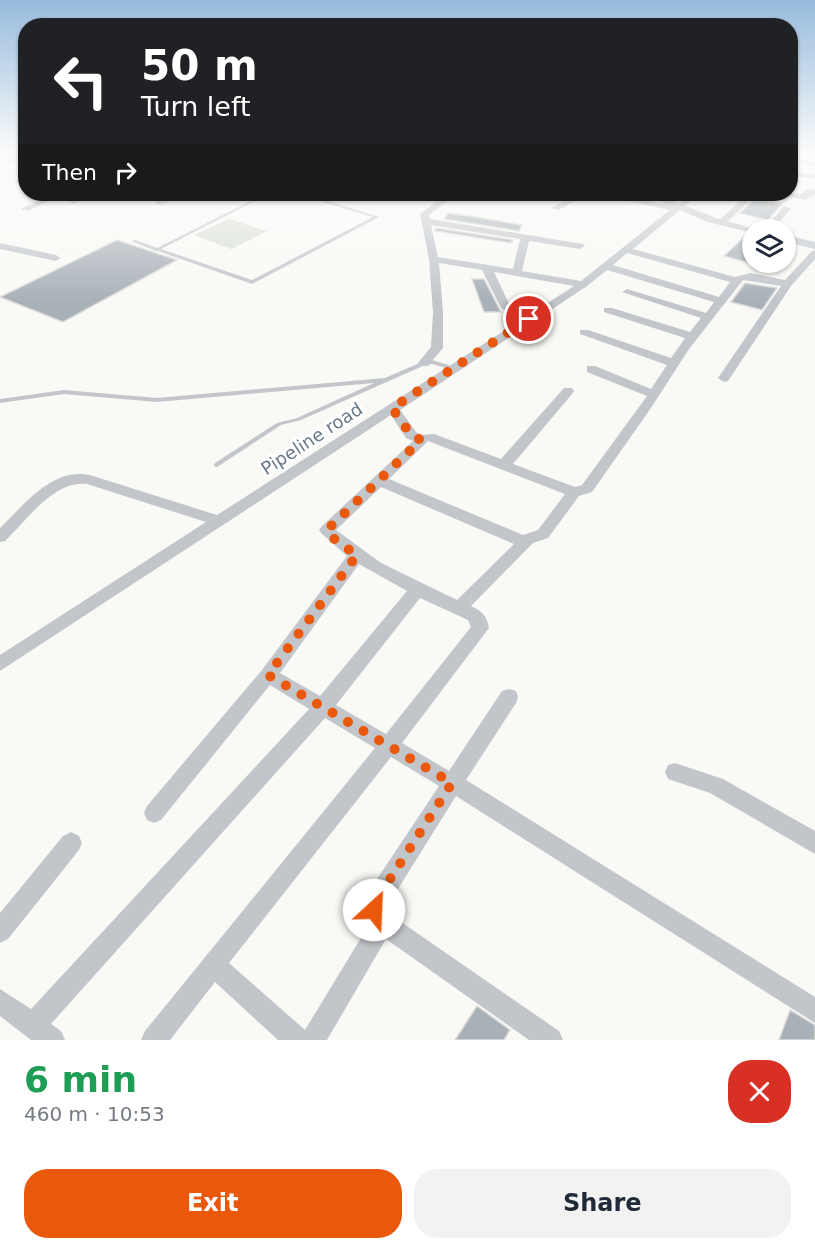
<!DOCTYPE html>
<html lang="en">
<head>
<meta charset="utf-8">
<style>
  :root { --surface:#fff; --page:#f2f2f3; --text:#1f2937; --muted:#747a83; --accent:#ea580c }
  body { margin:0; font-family:"DejaVu Sans",sans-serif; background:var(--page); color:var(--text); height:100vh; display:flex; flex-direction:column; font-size:22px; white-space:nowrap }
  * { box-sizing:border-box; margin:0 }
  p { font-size:20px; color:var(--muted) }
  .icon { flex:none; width:33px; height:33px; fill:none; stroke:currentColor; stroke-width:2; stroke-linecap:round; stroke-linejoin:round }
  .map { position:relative; height:1040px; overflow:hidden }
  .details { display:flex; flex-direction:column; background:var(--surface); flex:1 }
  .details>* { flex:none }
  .banner { position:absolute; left:18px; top:18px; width:780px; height:183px; border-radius:24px; box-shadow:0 2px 4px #0004; background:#202124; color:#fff; overflow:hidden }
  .buttons { position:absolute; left:742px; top:219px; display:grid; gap:12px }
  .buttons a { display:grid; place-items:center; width:54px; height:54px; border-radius:50%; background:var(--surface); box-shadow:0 2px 4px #0004; font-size:30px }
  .pin { position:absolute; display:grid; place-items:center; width:51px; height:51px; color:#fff; margin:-26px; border:3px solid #fff; border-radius:50%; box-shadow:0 2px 6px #0007 }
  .me { position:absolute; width:66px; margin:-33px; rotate:25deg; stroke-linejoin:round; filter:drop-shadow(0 0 4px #0008) }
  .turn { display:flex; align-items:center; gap:21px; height:126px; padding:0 24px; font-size:27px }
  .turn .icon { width:78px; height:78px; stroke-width:2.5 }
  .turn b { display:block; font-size:42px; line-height:51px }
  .then { display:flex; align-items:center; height:57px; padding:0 24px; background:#0003; gap:12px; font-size:22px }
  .round { display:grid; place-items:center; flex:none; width:63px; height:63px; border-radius:24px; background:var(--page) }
  .overview { display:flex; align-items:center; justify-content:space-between; height:102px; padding:0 24px }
  h1 { font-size:36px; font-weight:800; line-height:45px; color:#1e9e55 }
  .action { display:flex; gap:12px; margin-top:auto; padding:12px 24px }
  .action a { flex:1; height:69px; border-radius:24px; background:var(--accent); color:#fff; font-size:24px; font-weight:800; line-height:69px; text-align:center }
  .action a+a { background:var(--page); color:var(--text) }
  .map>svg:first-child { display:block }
</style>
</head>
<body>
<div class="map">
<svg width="815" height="1040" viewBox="0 0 815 1040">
  <rect width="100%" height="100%" fill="#f9f9f6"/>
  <path fill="#d8ded6" d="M 229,219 L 267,231 L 231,249 L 194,235 Z"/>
  <path fill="#a9b1b8" stroke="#dbdbd9" stroke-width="1.5" d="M 759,194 L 771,197 L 767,201 L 782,204 L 768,220 L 740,213 Z
    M 448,213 L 470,216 L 522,225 L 519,231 L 444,219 Z
    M 436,228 L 513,240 L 511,243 L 435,231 Z
    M 743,238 L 753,241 L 753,264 L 724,256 Z
    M 117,240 L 177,260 L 63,322 L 0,297 Z
    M 472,279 L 484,279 L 501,312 L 484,312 Z
    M 745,283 L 777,288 L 762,310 L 731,302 Z
    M 477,1006 L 510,1030 L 504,1040 L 455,1040 Z
    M 790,1010 L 815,1025 L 815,1040 L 779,1040 Z"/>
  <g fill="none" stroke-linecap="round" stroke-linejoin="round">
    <path fill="#c2c6cb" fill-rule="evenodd" d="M 265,194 L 269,194 L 161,249 L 252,280 L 373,217 L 300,195 L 300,194 L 305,194 L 379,217 L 252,284 L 158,251 L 154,251 L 154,250 L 131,241 L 135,240 L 157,248 Z
      M 432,360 L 455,367 L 456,368 L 453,370 L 432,364 L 425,365 L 301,420 L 281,425 L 217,467 L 215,467 L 214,465 L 215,463 L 277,423 L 297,418 L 374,383 L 157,402 L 64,394 L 0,403 L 0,399 L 64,390 L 157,398 L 385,378 L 422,362 Z"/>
    <path fill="#c2c6cb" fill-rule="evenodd" d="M 6,157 L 26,161 L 26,166 L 6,161 Z
      M 790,157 L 815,162 L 815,166 L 790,161 Z
      M 790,170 L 815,175 L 815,179 L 790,175 Z
      M 815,189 L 815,195 L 804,200 L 780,194 L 802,194 L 806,190 Z
      M 53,194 L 63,194 L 28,211 L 21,209 Z
      M 86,194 L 97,194 L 73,204 L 69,201 Z
      M 172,194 L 182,194 L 161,205 L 154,203 Z
      M 447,194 L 456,194 L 429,215 L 430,219 L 583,244 L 585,246 L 580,249 L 529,241 L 522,271 L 581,281 L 670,210 L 605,196 L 604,194 L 618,194 L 675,206 L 690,194 L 699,194 L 633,249 L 735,277 L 750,273 L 785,280 L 812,251 L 815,250 L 815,259 L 791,286 L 728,381 L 724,382 L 718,378 L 781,286 L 743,280 L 689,349 L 651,408 L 592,492 L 579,496 L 548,538 L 533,543 L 471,606 C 482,611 487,616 489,628 L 402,743 L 449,771 L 502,691 L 509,689 L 516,691 L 518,697 L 516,703 L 466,780 L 815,997 L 815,1023 L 456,796 L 386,908 L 391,915 L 559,1031 L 563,1040 L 529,1040 L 386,939 L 327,1040 L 278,1040 L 215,982 L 170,1040 L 141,1040 L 145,1031 L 375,748 L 325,718 L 51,1024 L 61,1031 L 65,1040 L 31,1040 L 0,1016 L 0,989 L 31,1009 L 309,709 L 270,685 L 161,820 L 154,823 L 147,820 L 144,813 L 147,806 L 262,670 L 347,556 L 322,534 L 319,530 L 322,526 L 413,441 L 406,438 L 391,415 L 0,671 L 0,655 L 206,522 L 87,484 C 54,480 27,520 5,541 L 0,542 L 0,528 C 25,504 54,465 93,476 L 217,515 L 574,286 L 494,272 L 511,308 L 506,311 L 501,308 L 482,270 L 439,263 L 443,312 L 443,348 L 428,366 L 420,366 L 418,363 L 431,347 L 433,312 L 429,259 L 420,214 ZM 431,225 L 520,239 L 513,269 L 438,257 ZM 627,253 L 730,282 L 719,297 L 613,265 ZM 607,270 L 714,302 L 706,313 L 627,289 L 622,292 L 701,318 L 690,332 L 612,308 L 604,308 L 604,312 L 685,338 L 671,358 L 588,330 L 580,330 L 580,334 L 667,365 L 651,389 L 595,366 L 587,366 L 587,372 L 647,396 L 582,485 L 575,487 L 513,464 L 572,394 L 574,391 L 572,388 L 564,388 L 501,459 L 434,434 L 421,435 L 416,432 L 400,410 L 587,286 ZM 428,441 L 565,494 L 538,530 L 523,535 L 389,479 ZM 381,487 L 514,544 L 457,600 L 381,563 L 336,530 ZM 359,564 L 407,591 L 320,696 L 280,673 ZM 420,598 L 468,620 L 471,627 L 386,734 L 336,705 ZM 391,757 L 439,786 L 371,888 L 363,910 L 370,923 L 305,1030 L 229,963 Z
      M 577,194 L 587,194 L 558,210 L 551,208 Z
      M 748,194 L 757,194 L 725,224 L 719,224 L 719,220 Z
      M 784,206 L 791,208 L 773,230 L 763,230 Z
      M 0,243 L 56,255 L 61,258 L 56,261 L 0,249 Z
      M 675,763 L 723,779 L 815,831 L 815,854 L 710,793 L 668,779 L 665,772 L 668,765 Z
      M 71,832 L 79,836 L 82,843 L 79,850 L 8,939 L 0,943 L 0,913 L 63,836 Z"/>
    <path fill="#c2c6cb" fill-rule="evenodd" d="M 643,194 L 656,194 L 716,218 L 758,230 L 753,230 L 753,233 L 708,222 Z
      M 786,235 L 815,242 L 815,249 L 786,242 Z"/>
  </g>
  <linearGradient id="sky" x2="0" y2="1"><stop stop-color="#97bbdd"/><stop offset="0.51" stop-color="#fcfcfb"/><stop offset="1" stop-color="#fcfcfb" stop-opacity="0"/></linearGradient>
  <rect width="815" height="301" fill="url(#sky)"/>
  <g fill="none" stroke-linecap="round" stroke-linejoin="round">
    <path stroke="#ea580c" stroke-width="10" stroke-dasharray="0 18" d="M 374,910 L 379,896 L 452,783 L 268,675 L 357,555 L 336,541 L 327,530 L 421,440 L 411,435 L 392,408 L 529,319"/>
  </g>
  <g text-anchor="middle" stroke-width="6" stroke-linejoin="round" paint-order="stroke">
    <g font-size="18" fill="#687788" stroke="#fff">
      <text transform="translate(312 439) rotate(-33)" y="6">Pipeline road</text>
    </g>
  </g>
</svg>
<div class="buttons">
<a><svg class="icon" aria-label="layers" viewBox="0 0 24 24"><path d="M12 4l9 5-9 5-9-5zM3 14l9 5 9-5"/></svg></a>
</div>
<div class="pin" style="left:529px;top:319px;background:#d93025"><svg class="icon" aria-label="arrive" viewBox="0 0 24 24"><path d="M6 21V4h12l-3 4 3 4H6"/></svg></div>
<svg class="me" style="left:374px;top:910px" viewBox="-20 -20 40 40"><circle r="19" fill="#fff"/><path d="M0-13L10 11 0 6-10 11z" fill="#ea580c"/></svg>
<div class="banner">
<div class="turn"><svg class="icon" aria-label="left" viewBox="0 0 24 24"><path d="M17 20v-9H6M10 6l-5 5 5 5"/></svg><div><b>50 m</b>Turn left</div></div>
<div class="then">Then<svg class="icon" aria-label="right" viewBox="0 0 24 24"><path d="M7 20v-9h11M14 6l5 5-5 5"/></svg></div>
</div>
</div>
<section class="details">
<div class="overview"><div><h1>6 min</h1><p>460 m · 10:53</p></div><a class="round" style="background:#d93025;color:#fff"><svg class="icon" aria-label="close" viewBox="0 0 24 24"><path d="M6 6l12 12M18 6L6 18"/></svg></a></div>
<div class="action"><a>Exit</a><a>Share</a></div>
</section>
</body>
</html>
